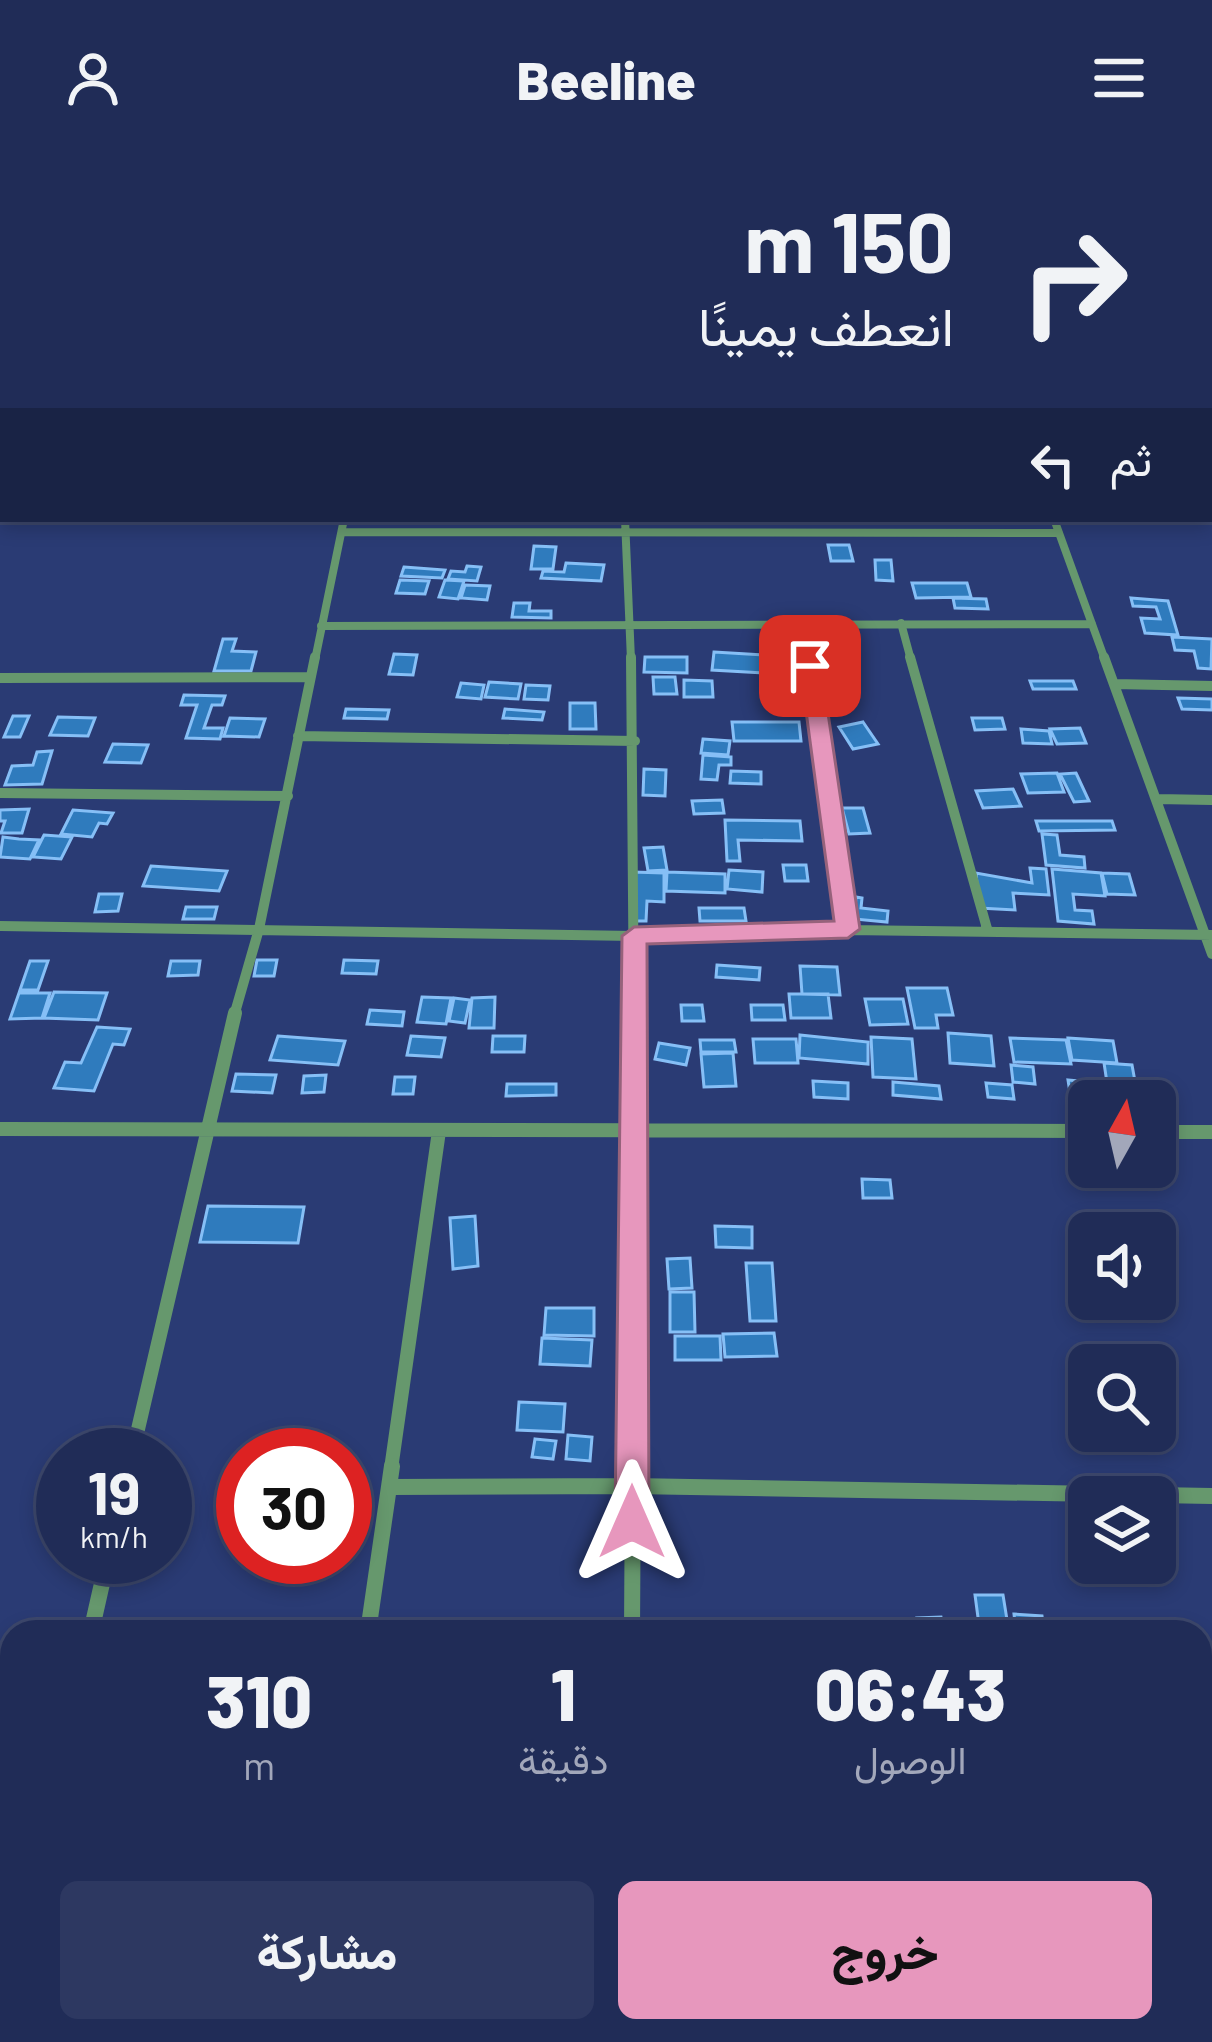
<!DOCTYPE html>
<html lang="ar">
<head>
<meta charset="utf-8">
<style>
  :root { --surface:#202c57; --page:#2d3861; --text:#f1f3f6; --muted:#a2a7ba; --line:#3d486d; --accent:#e797bd }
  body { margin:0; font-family:Barlow,Vazirmatn,sans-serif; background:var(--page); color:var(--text); direction:rtl; height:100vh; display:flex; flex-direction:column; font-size:45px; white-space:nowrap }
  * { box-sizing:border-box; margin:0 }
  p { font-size:39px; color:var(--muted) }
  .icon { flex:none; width:66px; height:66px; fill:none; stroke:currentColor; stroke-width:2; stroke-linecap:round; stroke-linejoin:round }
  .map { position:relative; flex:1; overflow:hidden; direction:ltr }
  .panel { position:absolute; left:0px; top:1464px; width:1212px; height:423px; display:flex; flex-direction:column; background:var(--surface); border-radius:36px 36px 0 0; box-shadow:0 6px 18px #0003,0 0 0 3px var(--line); direction:rtl }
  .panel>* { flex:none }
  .banner { position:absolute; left:0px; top:0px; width:1212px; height:366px; box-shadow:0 6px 18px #0003,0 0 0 3px var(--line); direction:rtl; background:#202c57; color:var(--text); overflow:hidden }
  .needle { width:78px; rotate:8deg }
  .fabs { position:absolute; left:1068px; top:924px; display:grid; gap:24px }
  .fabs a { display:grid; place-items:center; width:108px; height:108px; border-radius:18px; background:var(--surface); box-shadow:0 6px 18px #0003,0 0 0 3px var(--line); font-size:60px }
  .speed { position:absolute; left:36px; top:1272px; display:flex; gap:24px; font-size:60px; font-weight:700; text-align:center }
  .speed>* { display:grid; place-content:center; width:156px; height:156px; border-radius:50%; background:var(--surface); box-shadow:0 6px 18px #0003,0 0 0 3px var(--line); line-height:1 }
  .speed small { font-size:30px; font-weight:400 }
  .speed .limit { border:18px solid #d22; background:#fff; color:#111 }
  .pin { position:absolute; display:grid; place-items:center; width:102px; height:102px; color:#fff; margin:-51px; border-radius:24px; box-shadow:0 6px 18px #0006 }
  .me { position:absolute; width:132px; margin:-66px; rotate:0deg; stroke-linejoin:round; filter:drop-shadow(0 0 9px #0008) }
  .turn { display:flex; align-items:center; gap:42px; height:252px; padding:0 60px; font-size:54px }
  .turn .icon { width:156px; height:156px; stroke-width:2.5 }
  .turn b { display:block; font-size:84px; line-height:102px }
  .then { display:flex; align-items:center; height:114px; padding:0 60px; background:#0003; gap:24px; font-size:45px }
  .eta { display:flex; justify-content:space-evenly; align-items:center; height:204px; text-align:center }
  .eta b { font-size:72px; font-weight:800; line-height:84px }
  .button { display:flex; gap:24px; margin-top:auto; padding:24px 60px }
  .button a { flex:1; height:138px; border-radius:18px; background:var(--accent); color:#111; font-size:48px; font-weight:800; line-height:138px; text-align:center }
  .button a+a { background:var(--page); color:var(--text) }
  header { display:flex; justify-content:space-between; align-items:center; height:156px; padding:0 60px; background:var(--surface); font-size:54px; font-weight:800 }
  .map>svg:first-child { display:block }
</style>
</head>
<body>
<header><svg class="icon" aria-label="menu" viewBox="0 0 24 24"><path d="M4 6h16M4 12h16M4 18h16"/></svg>Beeline<svg class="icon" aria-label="person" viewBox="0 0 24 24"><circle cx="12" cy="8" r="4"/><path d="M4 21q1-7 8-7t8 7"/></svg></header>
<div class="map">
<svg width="1212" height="1886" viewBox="0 0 1212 1886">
  <rect width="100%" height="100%" fill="#2a3b74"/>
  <path fill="#2f7bbd" stroke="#86bff6" stroke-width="3" d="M 828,389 L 849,389 L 853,405 L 831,405 Z
    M 534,390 L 556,391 L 553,413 L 531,413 Z
    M 875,404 L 891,404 L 893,425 L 876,424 Z
    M 566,407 L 604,409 L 601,425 L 541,422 L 543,415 L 564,416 Z
    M 467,410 L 481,411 L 477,425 L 448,423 L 451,415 L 465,416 Z
    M 404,411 L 445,414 L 442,422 L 401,420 Z
    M 400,424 L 429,425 L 425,438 L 396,437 Z
    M 445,424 L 464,425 L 458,443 L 439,441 Z
    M 912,427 L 967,427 L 971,441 L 916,442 Z
    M 465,429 L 490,430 L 487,444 L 461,442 Z
    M 953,442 L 986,443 L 988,453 L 955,452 Z
    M 1131,442 L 1168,445 L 1178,479 L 1145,477 L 1141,462 L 1160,463 L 1156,451 L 1133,450 Z
    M 514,447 L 530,447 L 529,455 L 551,455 L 551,462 L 512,461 Z
    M 1172,481 L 1212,483 L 1211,513 L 1198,512 L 1194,495 L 1175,494 Z
    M 223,483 L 236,483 L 232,495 L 256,496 L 251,515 L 214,515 Z
    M 714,496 L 780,500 L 779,518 L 712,514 Z
    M 394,498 L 417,499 L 413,519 L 389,518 Z
    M 645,501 L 687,501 L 687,517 L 644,516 Z
    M 653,521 L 675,521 L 677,538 L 654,538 Z
    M 684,524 L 712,525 L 713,541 L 684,541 Z
    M 1030,525 L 1073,525 L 1076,533 L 1033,533 Z
    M 489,526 L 521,528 L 518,543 L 485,541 Z
    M 461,527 L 484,529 L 481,543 L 457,541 Z
    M 526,529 L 550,530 L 548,544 L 524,543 Z
    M 184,539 L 225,540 L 222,549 L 212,549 L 204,572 L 223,572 L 220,583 L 186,582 L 197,549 L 181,549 Z
    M 1178,542 L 1212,543 L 1212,554 L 1182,553 Z
    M 570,547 L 595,547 L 596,573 L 570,573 Z
    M 346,553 L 389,554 L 387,563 L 344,562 Z
    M 505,553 L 544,556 L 542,564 L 503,562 Z
    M 13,560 L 29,560 L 20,581 L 4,581 Z
    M 58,561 L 95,562 L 88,580 L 50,579 Z
    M 230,562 L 265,563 L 259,581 L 224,580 Z
    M 972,562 L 1002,562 L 1005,573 L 975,574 Z
    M 732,566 L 799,566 L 801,585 L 734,585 Z
    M 863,566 L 878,588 L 853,593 L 839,571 Z
    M 1080,572 L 1086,587 L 1057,588 L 1050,573 Z
    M 1021,573 L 1049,575 L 1052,588 L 1023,587 Z
    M 703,583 L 730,585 L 728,599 L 701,597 Z
    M 113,588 L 148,589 L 141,607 L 105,606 Z
    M 52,595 L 42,628 L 5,629 L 12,610 L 33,609 L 37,596 Z
    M 703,599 L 731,601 L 731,609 L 719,609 L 717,624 L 701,623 Z
    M 644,613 L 666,614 L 665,640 L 643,639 Z
    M 731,615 L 761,616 L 761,628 L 730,627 Z
    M 1057,617 L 1064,636 L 1028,637 L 1021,618 Z
    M 1076,617 L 1089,645 L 1074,646 L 1060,618 Z
    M 1013,633 L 1021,650 L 983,652 L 976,635 Z
    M 722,644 L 724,657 L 694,658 L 692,645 Z
    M 842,652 L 863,652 L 870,677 L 849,678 Z
    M 29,653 L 22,677 L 1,677 L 5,665 L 0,665 L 0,654 Z
    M 73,654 L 113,657 L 107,668 L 99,667 L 92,681 L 61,678 Z
    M 725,664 L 800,665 L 802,685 L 738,684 L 740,705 L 727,705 Z
    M 1036,665 L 1112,665 L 1115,674 L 1039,675 Z
    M 1042,678 L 1057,679 L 1060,699 L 1084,701 L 1085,712 L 1046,709 Z
    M 44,679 L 72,681 L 61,703 L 33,701 Z
    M 3,681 L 19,683 L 39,684 L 30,703 L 0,701 Z
    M 663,691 L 667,714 L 648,715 L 644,692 Z
    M 783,709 L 806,709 L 808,725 L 785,725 Z
    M 151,710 L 227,715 L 219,735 L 143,730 Z
    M 1030,712 L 1046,713 L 1049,739 L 1013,737 L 1015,754 L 979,752 L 976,717 L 1032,727 Z
    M 1052,713 L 1101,717 L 1105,740 L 1073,738 L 1075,754 L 1092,755 L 1094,768 L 1058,765 Z
    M 729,714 L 763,716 L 762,736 L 727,733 Z
    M 632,716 L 664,717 L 664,746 L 647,745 L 646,765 L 631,765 Z
    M 667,716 L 725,718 L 725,737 L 666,735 Z
    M 1102,717 L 1129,718 L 1135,739 L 1107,738 Z
    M 99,738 L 122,738 L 118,755 L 95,756 Z
    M 856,741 L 862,742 L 861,752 L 888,755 L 887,766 L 854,763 Z
    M 186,751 L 217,751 L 214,763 L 183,763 Z
    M 699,752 L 744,752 L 746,765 L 700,765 Z
    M 257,804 L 277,804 L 274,820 L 254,820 Z
    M 344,804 L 378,805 L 376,818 L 342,817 Z
    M 30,805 L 48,805 L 38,834 L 20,834 Z
    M 171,805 L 200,805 L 198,819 L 168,820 Z
    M 717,809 L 760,812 L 759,824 L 716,821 Z
    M 800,810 L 837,811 L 840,839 L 802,838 Z
    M 907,832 L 947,832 L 953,859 L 936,859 L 938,872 L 915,872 Z
    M 54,836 L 107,837 L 98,864 L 44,862 Z
    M 19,837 L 50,837 L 42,862 L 10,863 Z
    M 789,838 L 828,838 L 831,862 L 791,862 Z
    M 422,841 L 451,842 L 446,868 L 417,866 Z
    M 495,841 L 494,872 L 469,872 L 472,842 Z
    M 454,842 L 470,844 L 465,867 L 449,865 Z
    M 865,843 L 903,843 L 908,868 L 870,869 Z
    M 681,849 L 702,849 L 704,865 L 682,865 Z
    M 751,849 L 783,849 L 785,864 L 752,864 Z
    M 370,854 L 404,856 L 402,870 L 367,868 Z
    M 97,871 L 130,873 L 124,889 L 113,888 L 94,935 L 54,932 L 65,906 L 81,907 Z
    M 948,877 L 991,880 L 994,910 L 950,907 Z
    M 800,879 L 868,886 L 868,908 L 799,902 Z
    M 278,880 L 345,885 L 338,909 L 270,904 Z
    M 411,880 L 445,882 L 441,901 L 407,899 Z
    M 493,880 L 525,880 L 524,896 L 492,896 Z
    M 871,881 L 912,883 L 916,923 L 873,921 Z
    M 1010,882 L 1066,884 L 1071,908 L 1014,906 Z
    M 1068,882 L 1113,885 L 1117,907 L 1072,904 Z
    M 753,883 L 796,883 L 798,907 L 755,907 Z
    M 700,884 L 734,884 L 736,896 L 701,896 Z
    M 659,887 L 690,892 L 686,909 L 655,903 Z
    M 733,897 L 736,930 L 704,931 L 701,898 Z
    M 1104,907 L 1132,909 L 1138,942 L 1109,940 Z
    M 1011,909 L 1033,911 L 1035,928 L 1013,926 Z
    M 236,918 L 276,919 L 272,937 L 232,935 Z
    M 326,919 L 324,936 L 302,937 L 304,920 Z
    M 395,921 L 415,921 L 413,938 L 393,938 Z
    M 1068,924 L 1101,927 L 1103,940 L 1070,937 Z
    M 813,925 L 848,927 L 848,943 L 814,941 Z
    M 893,926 L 939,930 L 941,943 L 893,939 Z
    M 986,927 L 1012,929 L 1014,943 L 988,941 Z
    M 507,928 L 556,928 L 556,939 L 506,940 Z
    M 862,1023 L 890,1024 L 892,1042 L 863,1042 Z
    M 208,1050 L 304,1051 L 298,1087 L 200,1086 Z
    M 475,1060 L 478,1110 L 453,1113 L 450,1062 Z
    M 715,1070 L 752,1071 L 752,1092 L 716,1091 Z
    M 690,1102 L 692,1132 L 669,1133 L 667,1103 Z
    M 746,1107 L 772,1107 L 776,1165 L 750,1165 Z
    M 670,1136 L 694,1136 L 695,1176 L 670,1176 Z
    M 546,1152 L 594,1152 L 594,1180 L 544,1179 Z
    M 774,1177 L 777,1200 L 725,1201 L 723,1178 Z
    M 675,1180 L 720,1180 L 721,1204 L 675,1204 Z
    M 542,1182 L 592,1184 L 590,1210 L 540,1208 Z
    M 519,1246 L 565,1248 L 563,1276 L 517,1274 Z
    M 568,1279 L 592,1281 L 590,1305 L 566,1303 Z
    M 535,1283 L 556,1285 L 553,1303 L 532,1301 Z
    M 975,1439 L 1003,1439 L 1008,1470 L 979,1469 Z
    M 1014,1458 L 1042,1460 L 1044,1476 L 1016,1476 Z
    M 941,1461 L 944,1476 L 920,1476 L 917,1462 Z
    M 1200,1574 L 1212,1621 L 1212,1633 L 1200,1633 Z"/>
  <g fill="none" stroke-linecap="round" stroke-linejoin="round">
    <path stroke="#66986d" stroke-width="6" d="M 0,64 L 3,59
      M 1209,89 L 1212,94"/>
    <path stroke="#66986d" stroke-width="8" d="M 0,270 L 3,265
      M 625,363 L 631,504
      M 1054,363 L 1105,504
      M 342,376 L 1059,377
      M 804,466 L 809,504
      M 901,467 L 911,504
      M 321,470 L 1092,468
      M 315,504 L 344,363"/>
    <path stroke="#66986d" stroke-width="10" d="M 631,501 L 634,860
      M 809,501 L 848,774
      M 910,501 L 988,776
      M 1104,501 L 1212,798
      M 0,522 L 308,521
      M 1114,528 L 1212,530
      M 298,580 L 635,585
      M 0,637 L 288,640
      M 1157,643 L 1212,644
      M 0,770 L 634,780 L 848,774 L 1212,779
      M 234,860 L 259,773 L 315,501"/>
    <path stroke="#66986d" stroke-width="14" d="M 0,973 L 1089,975
      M 1155,976 L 1212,976
      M 132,1299 L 235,857
      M 391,1313 L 439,975
      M 633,1313 L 634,857"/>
    <path stroke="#66986d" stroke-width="16" d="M 390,1331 L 632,1330 L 1212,1340
      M 91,1476 L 108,1401
      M 368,1476 L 392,1310
      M 632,1476 L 633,1310
      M 0,1659 L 12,1659
      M 1200,1663 L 1212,1663
      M 0,1857 L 12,1807
      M 638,1875 L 639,1886"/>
  </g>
  <path fill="#e797bd" stroke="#96627b" stroke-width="3" d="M 810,504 L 821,510 L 860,773 L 848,782 L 647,788 L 649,1366 L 644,1378 L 632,1383 L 620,1378 L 615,1366 L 622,780 L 634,771 L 834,765 L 800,510 Z"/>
</svg>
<div class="fabs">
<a><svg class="needle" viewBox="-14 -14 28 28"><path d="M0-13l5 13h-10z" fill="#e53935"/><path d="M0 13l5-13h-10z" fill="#a2a7ba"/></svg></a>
<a><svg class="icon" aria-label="sound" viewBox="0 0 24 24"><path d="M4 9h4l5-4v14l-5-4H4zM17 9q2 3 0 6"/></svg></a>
<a><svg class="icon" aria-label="search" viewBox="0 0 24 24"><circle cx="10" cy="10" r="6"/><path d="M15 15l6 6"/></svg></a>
<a><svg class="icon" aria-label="layers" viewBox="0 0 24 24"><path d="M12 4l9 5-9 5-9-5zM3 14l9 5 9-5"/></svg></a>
</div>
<div class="speed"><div>19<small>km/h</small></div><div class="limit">30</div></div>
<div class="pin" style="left:810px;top:510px;background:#d93025"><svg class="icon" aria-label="arrive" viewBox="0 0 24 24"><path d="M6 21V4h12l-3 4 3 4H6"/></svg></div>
<svg class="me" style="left:632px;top:1366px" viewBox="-20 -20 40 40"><path d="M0-17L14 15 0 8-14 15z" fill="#e797bd" stroke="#fff" stroke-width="4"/></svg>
<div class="banner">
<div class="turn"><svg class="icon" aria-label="right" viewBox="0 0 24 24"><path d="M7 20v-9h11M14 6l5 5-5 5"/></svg><div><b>150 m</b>انعطف يمينًا</div></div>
<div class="then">ثم<svg class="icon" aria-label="left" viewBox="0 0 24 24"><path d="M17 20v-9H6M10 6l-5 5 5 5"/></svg></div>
</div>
<section class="panel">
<div class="eta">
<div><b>06:43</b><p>الوصول</p></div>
<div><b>1</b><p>دقيقة</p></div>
<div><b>310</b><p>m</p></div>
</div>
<div class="button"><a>خروج</a><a>مشاركة</a></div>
</section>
</div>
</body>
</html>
